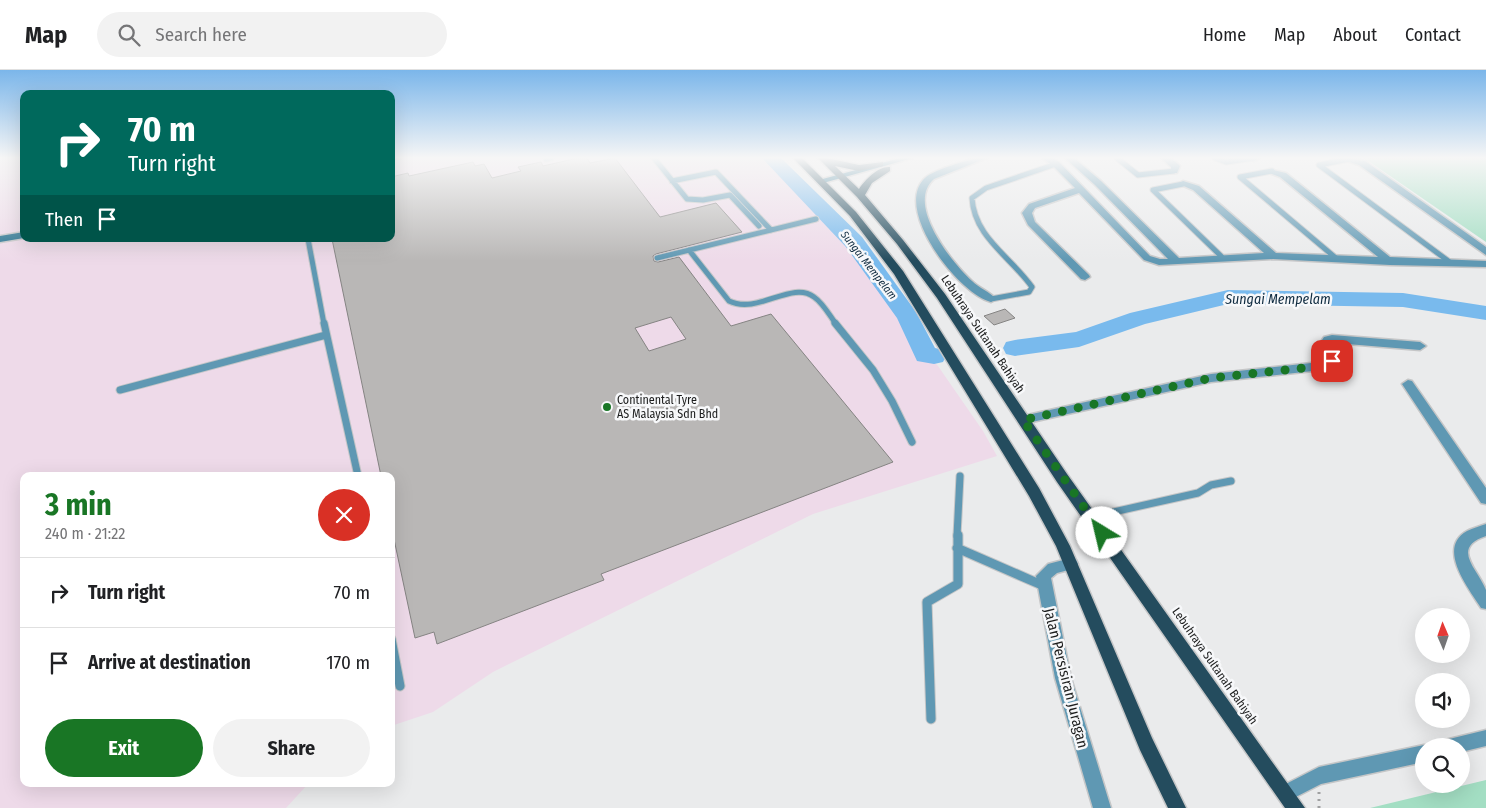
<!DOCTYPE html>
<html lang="en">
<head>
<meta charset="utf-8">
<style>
  :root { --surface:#fff; --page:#f2f2f2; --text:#202124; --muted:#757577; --line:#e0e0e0; --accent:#197625 }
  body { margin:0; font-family:"Fira Sans Condensed",sans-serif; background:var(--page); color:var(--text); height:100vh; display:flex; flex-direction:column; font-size:19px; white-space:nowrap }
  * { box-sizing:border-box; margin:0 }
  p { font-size:16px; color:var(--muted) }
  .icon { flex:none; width:28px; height:28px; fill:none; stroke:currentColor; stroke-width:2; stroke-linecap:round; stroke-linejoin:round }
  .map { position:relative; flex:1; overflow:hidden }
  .drawer { position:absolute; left:20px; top:402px; width:375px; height:315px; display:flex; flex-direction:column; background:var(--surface); border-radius:10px; box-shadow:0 5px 20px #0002 }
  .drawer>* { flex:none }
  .guide { position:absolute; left:20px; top:20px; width:375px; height:152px; border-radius:10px; box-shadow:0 5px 20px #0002; background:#00695c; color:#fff; overflow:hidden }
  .needle { width:32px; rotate:358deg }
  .fabs { position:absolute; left:1415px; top:538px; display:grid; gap:10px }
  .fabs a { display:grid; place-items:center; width:55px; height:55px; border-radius:50%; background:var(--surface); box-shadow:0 5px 20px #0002; font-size:25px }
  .pin { position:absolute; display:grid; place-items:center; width:42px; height:42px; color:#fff; margin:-21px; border-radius:10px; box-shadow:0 2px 8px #0006 }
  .me { position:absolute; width:55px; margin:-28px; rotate:324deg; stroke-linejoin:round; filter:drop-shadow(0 0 4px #0008) }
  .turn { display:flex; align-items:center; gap:18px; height:105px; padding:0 25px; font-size:22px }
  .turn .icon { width:65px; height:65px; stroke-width:2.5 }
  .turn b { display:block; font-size:35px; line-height:42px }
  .then { display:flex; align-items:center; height:48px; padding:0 25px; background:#0003; gap:10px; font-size:19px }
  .round { display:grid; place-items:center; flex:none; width:52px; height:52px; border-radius:26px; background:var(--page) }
  .headline { display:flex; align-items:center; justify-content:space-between; height:85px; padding:0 25px }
  h1 { font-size:30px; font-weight:700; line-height:38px; color:var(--accent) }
  .cta { display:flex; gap:10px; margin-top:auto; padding:10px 25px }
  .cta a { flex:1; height:58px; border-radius:30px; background:var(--accent); color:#fff; font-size:20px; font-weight:700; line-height:58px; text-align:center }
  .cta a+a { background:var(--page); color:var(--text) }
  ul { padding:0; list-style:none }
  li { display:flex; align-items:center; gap:15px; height:70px; padding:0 25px; border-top:1px solid var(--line) }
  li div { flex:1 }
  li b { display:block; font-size:19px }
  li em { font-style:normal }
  header { display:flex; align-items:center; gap:30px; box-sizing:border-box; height:70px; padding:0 25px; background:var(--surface); border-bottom:1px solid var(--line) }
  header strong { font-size:24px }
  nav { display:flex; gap:28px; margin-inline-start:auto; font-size:18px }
  .search { width:350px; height:45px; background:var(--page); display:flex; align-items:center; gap:12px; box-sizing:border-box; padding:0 18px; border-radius:28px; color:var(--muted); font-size:19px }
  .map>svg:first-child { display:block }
</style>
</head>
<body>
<header>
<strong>Map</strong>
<div class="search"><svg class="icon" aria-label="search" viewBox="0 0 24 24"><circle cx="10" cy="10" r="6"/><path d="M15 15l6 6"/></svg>Search here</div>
<nav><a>Home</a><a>Map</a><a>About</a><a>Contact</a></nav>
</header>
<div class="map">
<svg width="1486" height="738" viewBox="0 0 1486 738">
  <rect width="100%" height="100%" fill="#eaebec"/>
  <path fill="#eedae9" d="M 0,88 L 24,88 L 24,169 L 391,169 L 391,88 L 761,88 L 819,143 L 855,185 L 915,272 L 938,296 L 983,361 L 997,386 L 813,444 L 493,602 L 433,642 L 391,656 L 391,406 L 24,406 L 24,714 L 308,714 L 286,738 L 0,738 Z"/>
  <path fill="#a3dec3" d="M 1364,88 L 1486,88 L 1486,172 Z
    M 1486,710 L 1486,738 L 1370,738 Z"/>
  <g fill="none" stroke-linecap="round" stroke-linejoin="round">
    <path fill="#79baed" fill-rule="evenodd" d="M 762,88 L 781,88 L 862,167 L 916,242 L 935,278 L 943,280 L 946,286 L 943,292 L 934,294 L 917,291 L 897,248 L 846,177 Z
      M 1228,220 L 1403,223 L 1486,236 L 1486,250 L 1403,237 L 1228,234 L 1145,254 L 1079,277 L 1015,286 L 1006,284 L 1003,278 L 1006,272 L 1015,270 L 1076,262 L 1130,243 Z"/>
  </g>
  <path fill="#b9b7b6" stroke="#858483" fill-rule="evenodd" d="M 578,88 L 587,88 L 590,93 L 615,88 L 660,147 L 716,133 L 742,162 L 656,184 L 653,186 L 654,191 L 658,192 L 679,187 L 731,256 L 771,244 L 893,392 L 601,504 L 604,510 L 437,574 L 434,562 L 415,568 L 391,455 L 391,406 L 381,406 L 332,169 L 391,169 L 391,107 L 408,103 L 409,106 L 473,92 L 475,96 L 484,94 L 492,108 L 521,101 L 518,97 L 541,92 L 543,96 ZM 671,247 L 686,269 L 649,281 L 635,258 Z
    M 1005,239 L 1015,248 L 994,255 L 984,246 Z"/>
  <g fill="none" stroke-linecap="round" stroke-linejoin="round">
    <g stroke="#c5c6c7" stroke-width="7">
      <path id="lane-far2" d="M 654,88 L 687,129 L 703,130 L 730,125 L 759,156
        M 1117,88 L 1138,105 L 1174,101
        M 1215,88 L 1226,92 L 1254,88
        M 546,89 L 551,88
        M 1349,89 L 1319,95 L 1451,193
        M 1272,101 L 1240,107 L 1337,189
        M 672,111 L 716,102 L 771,160
        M 1183,114 L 1153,120 L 1222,187
        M 308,169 L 324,254
        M 689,180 L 729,231 C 758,245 792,210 814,227 C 823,233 830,246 836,254
        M 657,188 L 816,149
        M 991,229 L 1029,222 L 1032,217 C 1011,187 974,167 972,128 L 986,118 L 1056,94"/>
    </g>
    <g stroke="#c5c6c7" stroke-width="9">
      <path id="lane-far1" d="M 324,253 L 358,406
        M 835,253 L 873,300 L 892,331 L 912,372
        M 120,320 L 326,265
        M 1091,447 L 1198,423 L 1211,415 L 1231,411
        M 957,466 L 960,406"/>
    </g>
    <g stroke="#c5c6c7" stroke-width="11">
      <path id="lane" d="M 957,478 L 1044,516
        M 391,569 L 400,616
        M 931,649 L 927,532 L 958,514 L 958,465"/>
    </g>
    <g stroke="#c5c6c7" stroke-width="3">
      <path id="street" d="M 976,88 L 987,88 L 934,109 C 905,134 952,193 972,211 C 979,218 990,222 996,229 L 991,232 C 959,224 895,142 923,110 C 931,100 963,92 976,88 Z
        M 1042,88 L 1052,88 L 1059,92 L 1150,186 L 1160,189 L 1168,189 L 1095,115 L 1065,88 L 1074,88 L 1101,111 L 1179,188 L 1264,183 L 1193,120 L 1179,114 L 1183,111 L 1199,116 L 1276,183 L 1378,187 L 1280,107 L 1269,103 L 1269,99 L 1286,103 L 1390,187 L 1486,191 L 1486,197 L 1390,195 L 1273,189 L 1159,195 L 1144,190 L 1079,123 L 1035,138 L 1032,143 L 1035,152 L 1089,205 L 1090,207 L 1085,210 L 1081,209 L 1028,155 L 1022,143 L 1029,134 L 1075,118 L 1053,96 Z
        M 1161,88 C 1169,88 1174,89 1180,96 L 1177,103 L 1171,103 L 1171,97 Z
        M 1250,88 L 1259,88 L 1254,91 Z
        M 1346,88 L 1365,91 L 1486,177 L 1486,185 L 1359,95 L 1346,91 Z
        M 1332,265 L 1420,272 L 1426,276 L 1420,280 L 1335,273 L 1341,288 L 1339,291 L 1313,301 L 1211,312 L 1023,354 L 1017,350 L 1023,346 L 1211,304 L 1311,293 L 1329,286 L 1322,270 L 1324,267 Z
        M 1408,310 L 1412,311 L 1486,418 L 1486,434 L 1481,433 L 1404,317 L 1402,314 Z
        M 1486,454 L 1486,466 C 1450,478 1478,499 1486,520 C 1486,525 1486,534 1486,539 L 1481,538 C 1469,519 1436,478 1467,461 C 1473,458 1480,456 1486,454 Z
        M 1071,488 L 1076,490 L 1078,494 L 1076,498 L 1057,503 L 1051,508 L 1071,608 L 1111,738 L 1093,738 L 1055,608 L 1036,506 L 1048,494 Z
        M 1486,660 L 1486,676 L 1461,682 L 1461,676 L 1443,676 L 1445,670 Z
        M 1424,675 L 1428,676 L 1424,676 L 1424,692 L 1321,714 L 1286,732 L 1280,729 L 1277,723 L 1280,717 L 1319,697 Z"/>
    </g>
    <g stroke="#c5c6c7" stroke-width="3">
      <path id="secondary" d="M 391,88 L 401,88 L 391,91 Z
        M 900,88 L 913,88 L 823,113 L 819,110 Z
        M 24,162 L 24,168 L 0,172 L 0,166 Z"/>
    </g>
    <g stroke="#c5c6c7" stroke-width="3">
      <path id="primary" d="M 793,88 L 802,88 L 856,142 L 903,201 L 1039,418 L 1070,476 L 1152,668 L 1186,738 L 1168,738 L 1140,680 L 1056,476 L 1029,426 L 894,204 L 850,146 Z
        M 818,88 L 827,88 L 859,95 L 883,92 L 883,96 L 859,101 L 835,96 L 859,119 C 865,110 878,96 890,97 L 890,101 L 872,113 L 865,125 L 903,170 L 945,224 L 1067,404 L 1305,738 L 1285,738 L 1057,412 L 937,228 L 897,174 L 857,127 Z"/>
    </g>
    <path stroke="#9fa0a1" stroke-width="3" stroke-dasharray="2 5" stroke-linecap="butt" d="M 1319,722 L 1319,738"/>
    <use href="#lane-far2" stroke="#5f98b3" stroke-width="5"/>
    <use href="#lane-far1" stroke="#5f98b3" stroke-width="7"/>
    <use href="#lane" stroke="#5f98b3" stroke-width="9"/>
    <use href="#street" fill="#5f98b3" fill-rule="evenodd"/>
    <use href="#secondary" fill="#206e8c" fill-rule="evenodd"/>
    <use href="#primary" fill="#244c5e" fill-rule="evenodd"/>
  </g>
  <linearGradient id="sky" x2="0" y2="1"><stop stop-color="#7bb6ea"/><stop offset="0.46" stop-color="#f6f6f6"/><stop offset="1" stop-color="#f6f6f6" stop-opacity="0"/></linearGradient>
  <rect width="1486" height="191" fill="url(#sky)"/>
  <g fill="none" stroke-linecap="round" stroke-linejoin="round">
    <path stroke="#197625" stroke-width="9" stroke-dasharray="0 16.2" d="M 1102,463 L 1023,350 L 1211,308 L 1313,297 L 1332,291"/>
  </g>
  <circle fill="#197625" stroke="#f7f8fa" stroke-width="2" cx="607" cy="337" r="5"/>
  <g text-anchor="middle" stroke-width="5" stroke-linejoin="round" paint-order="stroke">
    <g font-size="11" font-style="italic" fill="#0f2b40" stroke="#f7f8fa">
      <text transform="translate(869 195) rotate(52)" y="4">Sungai Mempelam</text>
    </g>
    <g font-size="12" fill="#1c1d1d" stroke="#f7f8fa">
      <text transform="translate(983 264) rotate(56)" y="4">Lebuhraya Sultanah Bahiyah</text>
      <text transform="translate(1215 596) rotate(55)" y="4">Lebuhraya Sultanah Bahiyah</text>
    </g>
    <g font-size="12" fill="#1c1d1d" stroke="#f7f8fa" text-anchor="start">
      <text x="617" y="334">Continental Tyre<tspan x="617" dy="14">AS Malaysia Sdn Bhd</tspan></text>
    </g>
    <g font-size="14" font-style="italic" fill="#0f2b40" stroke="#f7f8fa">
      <text x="1278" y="234">Sungai Mempelam</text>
    </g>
    <g font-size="15" fill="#1c1d1d" stroke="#f7f8fa">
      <text transform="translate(1066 608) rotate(76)" y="5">Jalan Persisiran Juragan</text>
    </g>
  </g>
</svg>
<div class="fabs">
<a><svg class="needle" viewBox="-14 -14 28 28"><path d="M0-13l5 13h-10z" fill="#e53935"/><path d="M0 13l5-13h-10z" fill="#757577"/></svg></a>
<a><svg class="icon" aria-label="sound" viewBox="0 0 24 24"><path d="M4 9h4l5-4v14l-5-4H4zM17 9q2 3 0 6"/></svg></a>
<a><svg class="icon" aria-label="search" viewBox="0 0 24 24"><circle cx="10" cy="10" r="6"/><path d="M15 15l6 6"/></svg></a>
</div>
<div class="pin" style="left:1332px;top:291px;background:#d93025"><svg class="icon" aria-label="arrive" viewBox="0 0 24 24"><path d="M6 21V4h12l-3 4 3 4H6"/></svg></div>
<svg class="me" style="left:1102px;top:463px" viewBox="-20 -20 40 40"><circle r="19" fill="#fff"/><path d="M0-13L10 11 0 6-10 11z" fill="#197625"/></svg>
<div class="guide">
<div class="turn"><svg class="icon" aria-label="right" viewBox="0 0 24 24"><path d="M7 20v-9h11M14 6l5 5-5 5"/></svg><div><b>70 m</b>Turn right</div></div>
<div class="then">Then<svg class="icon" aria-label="arrive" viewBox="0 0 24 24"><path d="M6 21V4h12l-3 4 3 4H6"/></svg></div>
</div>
<section class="drawer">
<div class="headline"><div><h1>3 min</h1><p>240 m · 21:22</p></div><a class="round" style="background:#d93025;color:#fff"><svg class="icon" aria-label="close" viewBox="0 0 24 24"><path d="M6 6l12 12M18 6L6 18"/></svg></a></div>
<ul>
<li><svg class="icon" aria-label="right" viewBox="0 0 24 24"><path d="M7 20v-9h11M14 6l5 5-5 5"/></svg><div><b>Turn right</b></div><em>70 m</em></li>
<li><svg class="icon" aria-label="arrive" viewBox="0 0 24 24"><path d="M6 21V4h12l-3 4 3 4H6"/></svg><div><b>Arrive at destination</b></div><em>170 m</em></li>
</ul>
<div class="cta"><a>Exit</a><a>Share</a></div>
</section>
</div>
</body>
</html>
